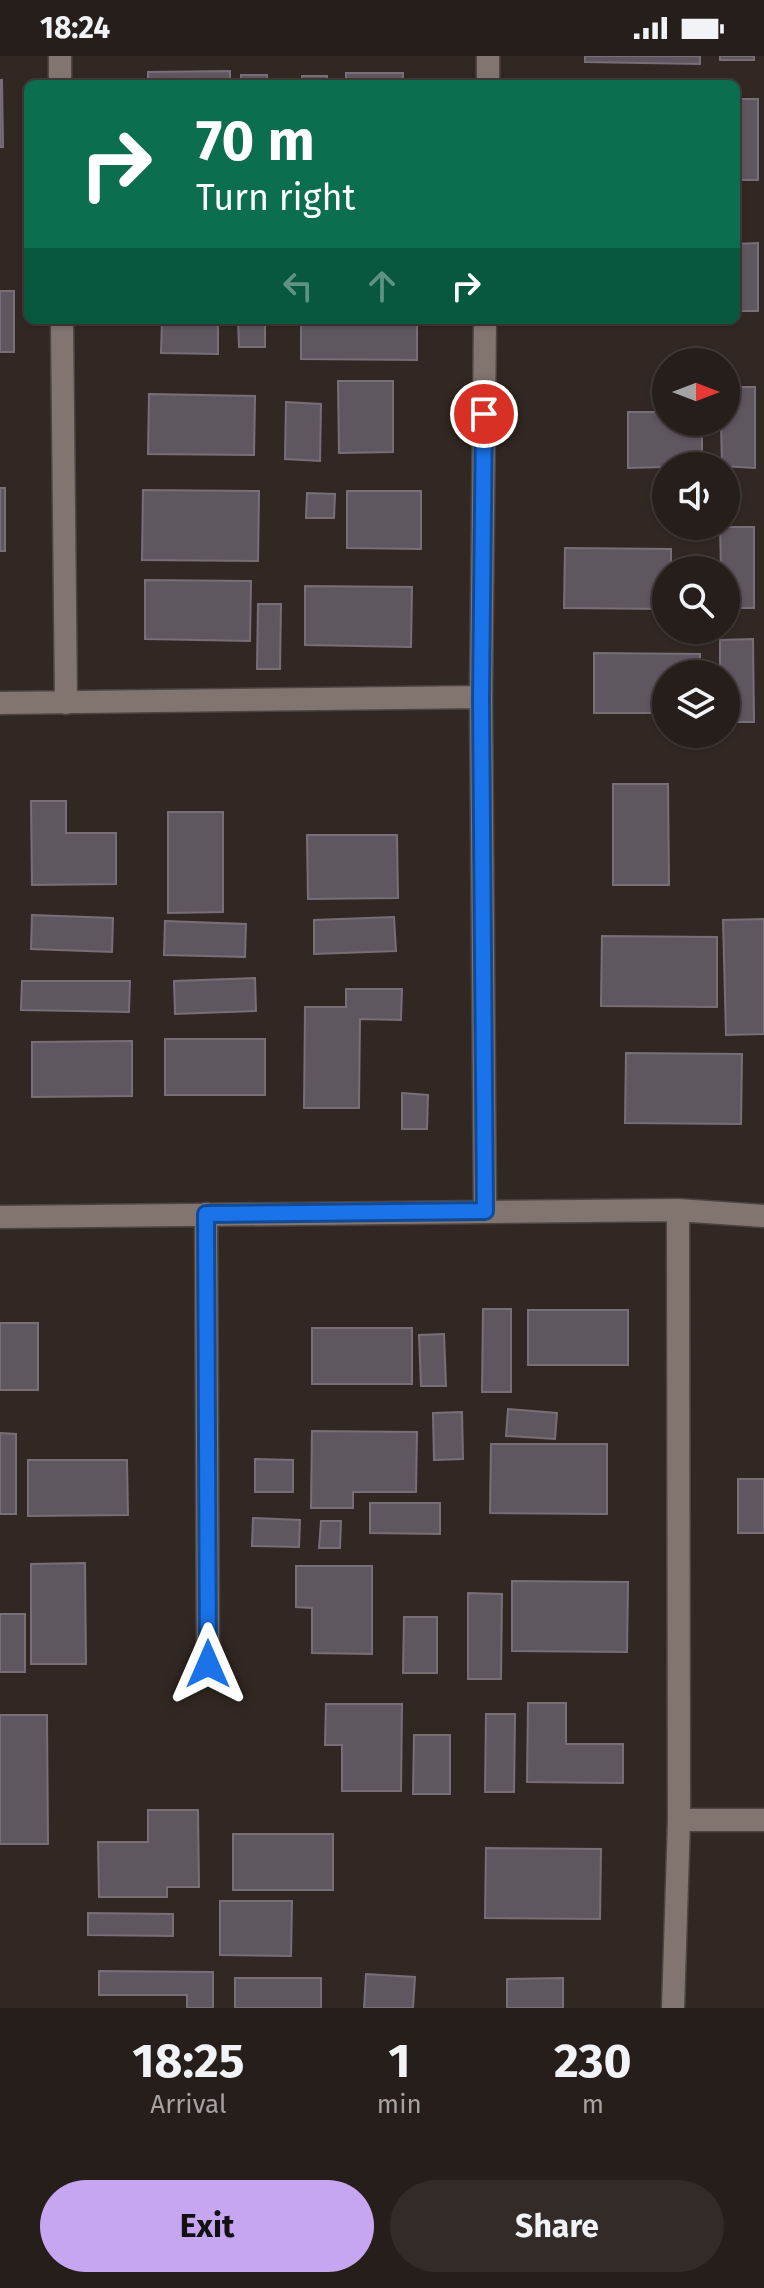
<!DOCTYPE html>
<html lang="en">
<head>
<meta charset="utf-8">
<style>
  :root { --surface:#261e1a; --page:#322b27; --text:#f1f3f6; --muted:#a4a2a2; --line:#423c39; --accent:#c6a6f0 }
  body { margin:0; font-family:"Fira Sans",sans-serif; background:var(--page); color:var(--text); height:100vh; display:flex; flex-direction:column; font-size:30px; white-space:nowrap }
  * { box-sizing:border-box; margin:0 }
  p { font-size:26px; color:var(--muted) }
  .icon { flex:none; width:44px; height:44px; fill:none; stroke:currentColor; stroke-width:2; stroke-linecap:round; stroke-linejoin:round }
  .map { position:relative; height:1952px; overflow:hidden }
  .details { display:flex; flex-direction:column; background:var(--surface); flex:1 }
  .details>* { flex:none }
  .top-card { position:absolute; left:24px; top:24px; width:716px; height:244px; border-radius:12px; box-shadow:0 2px 6px #0004,0 0 0 2px var(--line); background:#0b6e4f; color:#fff; overflow:hidden }
  .needle { width:52px; rotate:90deg }
  .controls { position:absolute; left:652px; top:292px; display:grid; gap:16px }
  .controls a { display:grid; place-items:center; width:88px; height:88px; border-radius:50%; background:var(--surface); box-shadow:0 2px 6px #0004,0 0 0 2px var(--line); font-size:40px }
  .pin { position:absolute; display:grid; place-items:center; width:68px; height:68px; color:#fff; margin:-34px; border:4px solid #fff; border-radius:50%; box-shadow:0 2px 8px #0007 }
  .me { position:absolute; width:88px; margin:-44px; rotate:0deg; stroke-linejoin:round; filter:drop-shadow(0 0 6px #0008) }
  .turn { display:flex; align-items:center; gap:28px; height:168px; padding:0 40px; font-size:36px }
  .turn .icon { width:104px; height:104px; stroke-width:2.5 }
  .turn b { display:block; font-size:56px; line-height:68px }
  .lanes { display:flex; align-items:center; height:76px; padding:0 40px; background:#0003; justify-content:center; gap:40px; direction:ltr }
  .lanes .off { opacity:.35 }
  .eta { display:flex; justify-content:space-evenly; align-items:center; height:136px; text-align:center }
  .eta b { font-size:48px; font-weight:700; line-height:56px }
  .cta { display:flex; gap:16px; margin-top:auto; padding:16px 40px }
  .cta a { flex:1; height:92px; border-radius:48px; background:var(--accent); color:#111; font-size:32px; font-weight:700; line-height:92px; text-align:center }
  .cta a+a { background:var(--page); color:var(--text) }
  .status { display:flex; justify-content:space-between; align-items:center; height:56px; padding:0 40px; background:var(--surface); direction:ltr }
  .status svg { height:22px; fill:currentColor }
  .map>svg:first-child { display:block }
</style>
</head>
<body>
<div class="status"><b>18:24</b><svg viewBox="0 0 49 12"><path d="M0 12V9h3v3zM5 12V6h3v6zM10 12V3h3v9zM15 12V0h3v12zM26 1h20v11H26zM47 4h2v5h-2z"/></svg></div>
<div class="map">
<svg width="764" height="1952" viewBox="0 0 764 1952">
  <rect width="100%" height="100%" fill="#322823"/>
  <path fill="#5f5760" stroke="#776e78" stroke-width="2" d="M 585,0 L 700,0 L 700,8 L 585,6 Z
    M 720,0 L 754,0 L 754,4 L 720,4 Z
    M 230,15 L 230,28 L 148,28 L 148,16 Z
    M 346,17 L 403,17 L 403,28 L 346,28 Z
    M 241,19 L 267,19 L 267,28 L 241,28 Z
    M 302,20 L 327,20 L 327,28 L 302,28 Z
    M 0,24 L 2,24 L 3,91 L 0,91 Z
    M 736,43 L 758,43 L 758,124 L 736,124 Z
    M 758,187 L 758,255 L 736,255 L 736,188 Z
    M 0,235 L 14,235 L 14,296 L 0,296 Z
    M 162,264 L 218,264 L 218,298 L 161,297 Z
    M 238,264 L 265,264 L 265,291 L 239,291 Z
    M 301,264 L 417,264 L 417,304 L 301,303 Z
    M 338,325 L 393,325 L 393,396 L 339,397 Z
    M 726,331 L 755,331 L 755,412 L 722,410 L 721,366 L 726,366 Z
    M 149,338 L 255,340 L 254,399 L 148,398 Z
    M 286,346 L 321,348 L 320,405 L 285,403 Z
    M 628,356 L 666,356 L 666,366 L 702,366 L 702,410 L 628,412 Z
    M 0,432 L 5,432 L 5,495 L 0,495 Z
    M 143,434 L 259,435 L 258,505 L 142,504 Z
    M 347,435 L 421,435 L 421,493 L 347,492 Z
    M 307,437 L 335,438 L 334,462 L 306,462 Z
    M 720,471 L 754,471 L 754,552 L 726,552 L 726,514 L 721,514 Z
    M 565,492 L 671,493 L 671,514 L 666,514 L 666,553 L 564,552 Z
    M 145,524 L 251,525 L 250,585 L 145,583 Z
    M 305,530 L 412,531 L 411,591 L 305,589 Z
    M 258,548 L 281,548 L 280,613 L 257,613 Z
    M 753,583 L 754,666 L 726,666 L 726,618 L 720,618 L 720,584 Z
    M 594,597 L 700,598 L 700,618 L 666,618 L 666,657 L 594,657 Z
    M 613,728 L 668,728 L 669,829 L 613,829 Z
    M 31,745 L 66,745 L 66,777 L 116,777 L 116,828 L 32,829 Z
    M 168,756 L 223,756 L 223,856 L 168,857 Z
    M 307,779 L 397,779 L 398,842 L 308,843 Z
    M 32,859 L 113,862 L 112,896 L 31,893 Z
    M 394,861 L 396,895 L 314,898 L 314,864 Z
    M 764,863 L 764,978 L 726,979 L 723,864 Z
    M 165,865 L 246,868 L 245,901 L 164,899 Z
    M 602,880 L 717,881 L 717,951 L 601,950 Z
    M 255,922 L 256,955 L 175,958 L 174,925 Z
    M 22,925 L 130,925 L 129,956 L 21,954 Z
    M 346,933 L 402,933 L 401,964 L 360,963 L 359,1052 L 304,1052 L 305,951 L 346,951 Z
    M 165,983 L 265,983 L 265,1039 L 165,1039 Z
    M 132,985 L 132,1040 L 32,1041 L 32,986 Z
    M 626,997 L 742,998 L 741,1068 L 625,1067 Z
    M 402,1037 L 428,1039 L 427,1073 L 402,1073 Z
    M 483,1253 L 511,1253 L 511,1336 L 482,1336 Z
    M 528,1254 L 628,1254 L 628,1309 L 528,1309 Z
    M 0,1267 L 38,1267 L 38,1334 L 0,1334 Z
    M 312,1272 L 412,1272 L 412,1328 L 312,1328 Z
    M 444,1278 L 446,1330 L 421,1330 L 419,1279 Z
    M 508,1353 L 557,1357 L 555,1383 L 506,1380 Z
    M 462,1356 L 463,1403 L 434,1404 L 433,1357 Z
    M 312,1375 L 417,1376 L 416,1436 L 353,1436 L 353,1452 L 311,1452 Z
    M 0,1377 L 16,1378 L 16,1458 L 0,1458 Z
    M 491,1388 L 607,1388 L 607,1458 L 490,1457 Z
    M 255,1403 L 293,1404 L 293,1436 L 255,1436 Z
    M 28,1404 L 127,1404 L 128,1459 L 28,1460 Z
    M 738,1423 L 764,1423 L 764,1477 L 738,1477 Z
    M 370,1447 L 440,1447 L 440,1478 L 370,1477 Z
    M 253,1462 L 300,1464 L 299,1491 L 252,1490 Z
    M 321,1465 L 341,1465 L 340,1492 L 319,1492 Z
    M 85,1507 L 86,1608 L 31,1608 L 31,1508 Z
    M 296,1510 L 372,1510 L 372,1598 L 312,1597 L 312,1552 L 296,1551 Z
    M 512,1525 L 628,1526 L 627,1596 L 512,1595 Z
    M 468,1537 L 502,1538 L 501,1623 L 468,1623 Z
    M 0,1558 L 25,1558 L 25,1616 L 0,1616 Z
    M 404,1561 L 437,1561 L 437,1617 L 403,1617 Z
    M 528,1647 L 566,1647 L 566,1688 L 623,1688 L 623,1727 L 527,1726 Z
    M 326,1648 L 402,1648 L 401,1735 L 342,1735 L 342,1689 L 325,1689 Z
    M 486,1658 L 515,1658 L 514,1736 L 485,1736 Z
    M 0,1659 L 47,1659 L 48,1788 L 0,1788 Z
    M 414,1679 L 450,1679 L 450,1738 L 413,1738 Z
    M 148,1754 L 198,1754 L 199,1831 L 167,1831 L 167,1841 L 99,1841 L 98,1786 L 148,1786 Z
    M 233,1778 L 333,1778 L 333,1834 L 233,1834 Z
    M 486,1792 L 601,1793 L 600,1863 L 485,1862 Z
    M 220,1845 L 292,1845 L 291,1900 L 220,1899 Z
    M 88,1857 L 173,1858 L 173,1880 L 88,1879 Z
    M 99,1915 L 213,1916 L 213,1952 L 187,1952 L 187,1939 L 99,1939 Z
    M 366,1918 L 415,1921 L 413,1952 L 364,1952 Z
    M 235,1922 L 321,1922 L 321,1952 L 235,1952 Z
    M 563,1922 L 563,1952 L 507,1952 L 507,1923 Z"/>
  <g fill="none" stroke-linecap="round" stroke-linejoin="round">
    <g stroke="#4e4542" stroke-width="25">
      <path id="minor" d="M 60,0 L 60,28
        M 488,28 L 488,0
        M 62,264 L 66,647
        M 0,647 L 481,641
        M 485,1155 L 481,641 L 485,264
        M 206,1158 L 208,1608
        M 0,1161 L 678,1154 L 764,1160
        M 679,1764 L 764,1764
        M 673,1952 L 679,1764 L 678,1154"/>
    </g>
    <use href="#minor" stroke="#827570" stroke-width="22"/>
  </g>
  <g fill="none" stroke-linecap="round" stroke-linejoin="round">
    <g stroke="#114b97" stroke-width="20">
      <path id="route" d="M 208,1608 L 206,1158 L 485,1155 L 481,641 L 484,358"/>
    </g>
    <use href="#route" stroke="#1a73e8" stroke-width="14"/>
  </g>
</svg>
<div class="controls">
<a><svg class="needle" viewBox="-14 -14 28 28"><path d="M0-13l5 13h-10z" fill="#e53935"/><path d="M0 13l5-13h-10z" fill="#a4a2a2"/></svg></a>
<a><svg class="icon" aria-label="sound" viewBox="0 0 24 24"><path d="M4 9h4l5-4v14l-5-4H4zM17 9q2 3 0 6"/></svg></a>
<a><svg class="icon" aria-label="search" viewBox="0 0 24 24"><circle cx="10" cy="10" r="6"/><path d="M15 15l6 6"/></svg></a>
<a><svg class="icon" aria-label="layers" viewBox="0 0 24 24"><path d="M12 4l9 5-9 5-9-5zM3 14l9 5 9-5"/></svg></a>
</div>
<div class="pin" style="left:484px;top:358px;background:#d93025"><svg class="icon" aria-label="arrive" viewBox="0 0 24 24"><path d="M6 21V4h12l-3 4 3 4H6"/></svg></div>
<svg class="me" style="left:208px;top:1608px" viewBox="-20 -20 40 40"><path d="M0-17L14 15 0 8-14 15z" fill="#1a73e8" stroke="#fff" stroke-width="4"/></svg>
<div class="top-card">
<div class="turn"><svg class="icon" aria-label="right" viewBox="0 0 24 24"><path d="M7 20v-9h11M14 6l5 5-5 5"/></svg><div><b>70 m</b>Turn right</div></div>
<div class="lanes"><svg class="icon off" aria-label="left" viewBox="0 0 24 24"><path d="M17 20v-9H6M10 6l-5 5 5 5"/></svg><svg class="icon off" aria-label="ahead" viewBox="0 0 24 24"><path d="M12 20V5M6 11l6-6 6 6"/></svg><svg class="icon" aria-label="right" viewBox="0 0 24 24"><path d="M7 20v-9h11M14 6l5 5-5 5"/></svg></div>
</div>
</div>
<section class="details">
<div class="eta">
<div><b>18:25</b><p>Arrival</p></div>
<div><b>1</b><p>min</p></div>
<div><b>230</b><p>m</p></div>
</div>
<div class="cta"><a>Exit</a><a>Share</a></div>
</section>
</body>
</html>
